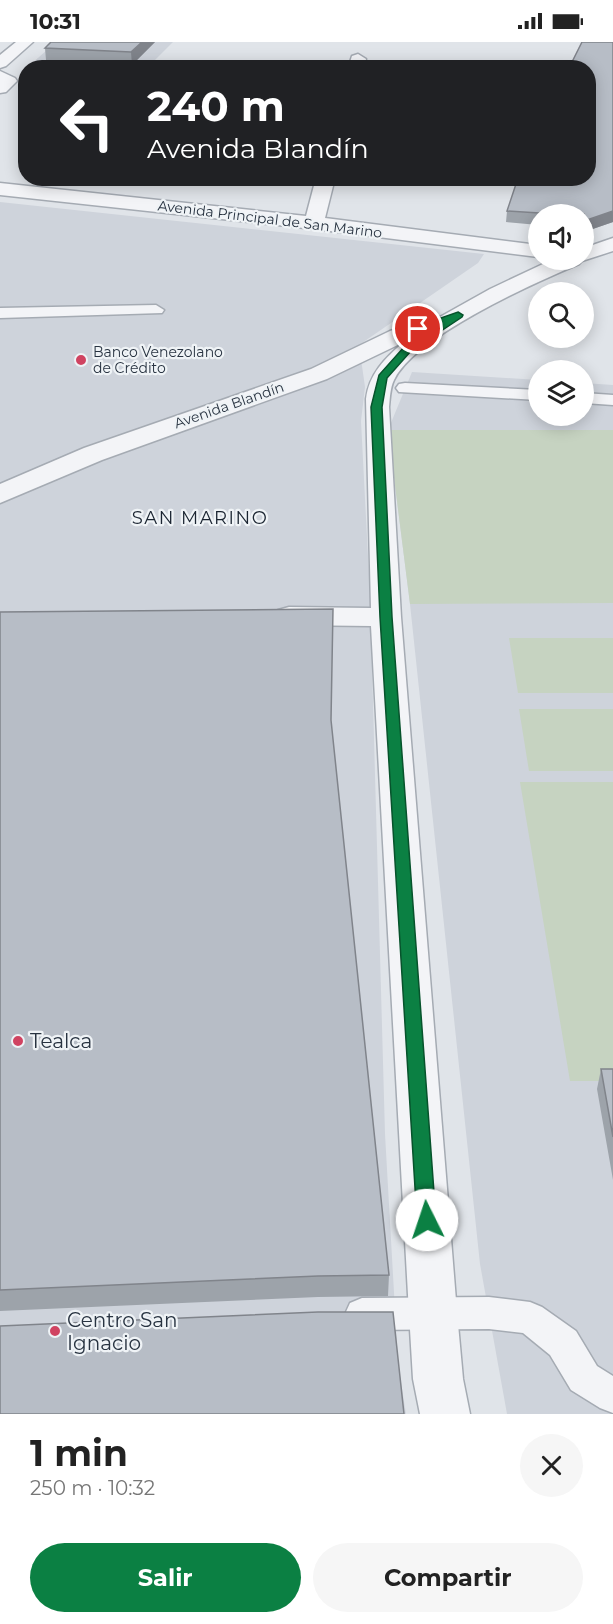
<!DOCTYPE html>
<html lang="es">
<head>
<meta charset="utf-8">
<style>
  :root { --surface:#fff; --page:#f6f6f6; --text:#222; --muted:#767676; --accent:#0b8043 }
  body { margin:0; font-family:Montserrat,sans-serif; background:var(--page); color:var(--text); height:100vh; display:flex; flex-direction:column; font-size:22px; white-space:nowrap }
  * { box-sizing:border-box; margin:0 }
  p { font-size:20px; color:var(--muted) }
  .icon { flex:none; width:33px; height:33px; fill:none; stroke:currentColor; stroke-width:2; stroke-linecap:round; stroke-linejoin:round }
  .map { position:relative; height:1372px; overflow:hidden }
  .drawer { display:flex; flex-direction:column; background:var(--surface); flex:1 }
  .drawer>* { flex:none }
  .hud { position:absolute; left:18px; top:18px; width:578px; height:126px; border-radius:24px; box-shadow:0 3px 15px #0003; background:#202124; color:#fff; overflow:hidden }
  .fabs { position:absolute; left:528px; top:162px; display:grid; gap:12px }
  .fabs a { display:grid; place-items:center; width:66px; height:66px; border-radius:50%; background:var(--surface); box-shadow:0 3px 15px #0003; font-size:30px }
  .pin { position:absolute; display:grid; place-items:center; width:51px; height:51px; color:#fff; margin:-26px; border:3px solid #fff; border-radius:50%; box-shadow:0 2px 6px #0007 }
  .me { position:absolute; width:66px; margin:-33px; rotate:356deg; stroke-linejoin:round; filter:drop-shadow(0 0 4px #0008) }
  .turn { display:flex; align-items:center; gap:21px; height:126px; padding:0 30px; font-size:27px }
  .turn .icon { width:78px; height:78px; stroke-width:2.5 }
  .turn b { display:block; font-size:42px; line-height:51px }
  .round { display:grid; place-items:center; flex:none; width:63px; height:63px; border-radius:32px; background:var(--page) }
  .summary { display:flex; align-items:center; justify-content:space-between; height:102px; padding:0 30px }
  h1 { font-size:36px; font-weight:700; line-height:45px }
  .cta { display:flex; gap:12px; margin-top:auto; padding:12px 30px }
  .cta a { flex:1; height:69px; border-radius:36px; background:var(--accent); color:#fff; font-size:24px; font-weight:700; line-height:69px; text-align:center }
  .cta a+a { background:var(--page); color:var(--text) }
  .status { display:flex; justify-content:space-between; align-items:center; height:42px; padding:0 30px; background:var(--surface); direction:ltr }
  .status svg { height:16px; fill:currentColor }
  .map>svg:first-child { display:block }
</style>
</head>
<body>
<div class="status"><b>10:31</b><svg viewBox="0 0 49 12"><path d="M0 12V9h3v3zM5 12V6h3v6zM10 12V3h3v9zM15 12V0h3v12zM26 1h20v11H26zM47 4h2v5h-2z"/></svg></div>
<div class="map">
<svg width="613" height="1372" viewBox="0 0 613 1372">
  <rect width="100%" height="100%" fill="#e0e4e9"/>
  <path fill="#ced3db" d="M 56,0 L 173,0 L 148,25 L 30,23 Z
    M 0,160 L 484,212 L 478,221 L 359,303 L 365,345 L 361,379 L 370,553 L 385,1092 L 398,1321 L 406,1372 L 0,1372 Z
    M 412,330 L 538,338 L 538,374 L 584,374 L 584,341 L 613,343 L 613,1372 L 507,1372 L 480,1222 L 410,562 L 388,388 Z"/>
  <path fill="#c6d3c1" d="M 388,388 L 613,388 L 613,561 L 410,562 Z
    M 509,596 L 613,596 L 613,651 L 518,651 Z
    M 519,667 L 613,667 L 613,729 L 529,729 Z
    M 520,740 L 613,740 L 613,1039 L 570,1039 Z"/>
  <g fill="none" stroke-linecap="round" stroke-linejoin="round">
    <g stroke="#a5abb3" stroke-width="3">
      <path id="lane" d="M 156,263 L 164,268 L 162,271 L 0,276 L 0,266 Z
        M 405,341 L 538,348 L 538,358 L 399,350 L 396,346 L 399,342 Z
        M 584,351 L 613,353 L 613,363 L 584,361 Z
        M 489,1255 L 530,1260 L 542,1265 L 576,1289 L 597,1324 L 613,1334 L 613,1371 L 600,1366 L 571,1348 L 550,1313 L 523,1291 L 489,1287 L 362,1288 L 350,1283 L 345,1272 L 350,1261 L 362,1256 Z"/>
    </g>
    <g stroke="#a5abb3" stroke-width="3">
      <path id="street" d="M 16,0 L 33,0 L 6,24 L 0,26 L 0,13 Z
        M 358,12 L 366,17 L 364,26 L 348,26 L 352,14 Z
        M 0,29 L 15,36 L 17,39 L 6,50 L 0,51 Z
        M 316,136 L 335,136 L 325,176 L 538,203 L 538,215 L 314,187 L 0,153 L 0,141 L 306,174 Z
        M 613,196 L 613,209 L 582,219 L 579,222 C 534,241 415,294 394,338 C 390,346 390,356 389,365 L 401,575 L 457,1271 L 463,1337 L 470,1372 L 420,1372 L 413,1337 L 409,1271 L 371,584 L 289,583 L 278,580 L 274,574 L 278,568 L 289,565 L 371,566 L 366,357 C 369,332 385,316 404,300 L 327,337 L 102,418 L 0,461 L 0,442 L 84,406 L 311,327 L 390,289 L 424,278 L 431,280 L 490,247 L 543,222 L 555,218 L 584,218 L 584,206 Z"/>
    </g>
    <use href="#lane" fill="#f3f4f7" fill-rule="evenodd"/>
    <use href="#street" fill="#f3f4f7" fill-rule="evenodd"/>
  </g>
  <path fill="#9da3aa" d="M 155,0 L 132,23 L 46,18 L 45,6 Z
    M 613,0 L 613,180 L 584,190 L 584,172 L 538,172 L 538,183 L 506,180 L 507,169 L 588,136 Z
    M 0,570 L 331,680 L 389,1233 L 388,1254 L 318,1255 L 0,1269 Z
    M 601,1027 L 613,1027 L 613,1138 L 597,1047 Z"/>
  <path fill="#80848b" d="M 142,0 L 155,0 L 132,23 L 131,10 Z
    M 613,169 L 613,180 L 584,190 L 584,179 Z"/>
  <path fill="#b7bdc6" stroke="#80848b" stroke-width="1.5" d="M 51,0 L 142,0 L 131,10 L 45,6 Z
    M 582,0 L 613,0 L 613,169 L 584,179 L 584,172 L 555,172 L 507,169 L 518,136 L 588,136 L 588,26 L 569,26 Z
    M 333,567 L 331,678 L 389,1233 L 318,1234 L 0,1248 L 0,570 Z
    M 601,1027 L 613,1027 L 613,1095 Z
    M 318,1270 L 393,1270 L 404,1372 L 0,1372 L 0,1284 Z"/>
  <path fill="#0b8043" stroke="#07532c" stroke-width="1.5" d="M 458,270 L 463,273 L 462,275 L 411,309 L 387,336 L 382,365 L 392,575 L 436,1178 L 434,1184 L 427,1186 L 420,1184 L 417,1178 L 380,575 L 371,365 L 379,333 L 404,305 L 436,284 L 415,289 L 415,285 Z"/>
  <g fill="#d04361" stroke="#eff3f6" stroke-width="2">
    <circle cx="81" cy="318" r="6"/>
    <circle cx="18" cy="999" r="6"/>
    <circle cx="55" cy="1289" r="6"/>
  </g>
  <g text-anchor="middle" stroke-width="4.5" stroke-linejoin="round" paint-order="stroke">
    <g font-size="14" fill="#283341" stroke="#eff3f6">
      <text transform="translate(270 177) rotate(7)" y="5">Avenida Principal de San Marino</text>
      <text transform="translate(229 363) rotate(-19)" y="5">Avenida Blandín</text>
    </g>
    <g font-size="14" fill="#283341" stroke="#eff3f6" text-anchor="start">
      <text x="93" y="315">Banco Venezolano<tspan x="93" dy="16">de Crédito</tspan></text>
    </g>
    <g font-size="18" letter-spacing="1.5" fill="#1a2431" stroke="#eff3f6">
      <text x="200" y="482">SAN MARINO</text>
    </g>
    <g font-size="20" fill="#283341" stroke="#eff3f6" text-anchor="start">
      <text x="30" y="1006">Tealca</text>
      <text x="67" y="1285">Centro San<tspan x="67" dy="23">Ignacio</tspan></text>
    </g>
  </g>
</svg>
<div class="fabs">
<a><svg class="icon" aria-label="sound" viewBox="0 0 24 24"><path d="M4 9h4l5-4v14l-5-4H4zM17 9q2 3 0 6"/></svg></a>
<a><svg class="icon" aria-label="search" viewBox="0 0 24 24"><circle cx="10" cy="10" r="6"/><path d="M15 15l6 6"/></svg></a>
<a><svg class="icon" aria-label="layers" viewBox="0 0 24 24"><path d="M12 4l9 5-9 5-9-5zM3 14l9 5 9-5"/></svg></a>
</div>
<div class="pin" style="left:418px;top:287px;background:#d93025"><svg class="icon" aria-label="arrive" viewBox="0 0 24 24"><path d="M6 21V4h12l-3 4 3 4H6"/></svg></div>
<svg class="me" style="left:427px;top:1178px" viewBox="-20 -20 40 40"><circle r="19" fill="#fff"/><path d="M0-13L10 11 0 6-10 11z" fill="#0b8043"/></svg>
<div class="hud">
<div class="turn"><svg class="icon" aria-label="left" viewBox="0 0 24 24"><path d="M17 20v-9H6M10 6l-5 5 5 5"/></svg><div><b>240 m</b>Avenida Blandín</div></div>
</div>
</div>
<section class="drawer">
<div class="summary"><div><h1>1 min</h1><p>250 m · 10:32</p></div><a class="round"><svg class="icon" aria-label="close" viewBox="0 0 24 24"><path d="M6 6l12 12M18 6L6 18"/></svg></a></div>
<div class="cta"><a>Salir</a><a>Compartir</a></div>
</section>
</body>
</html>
